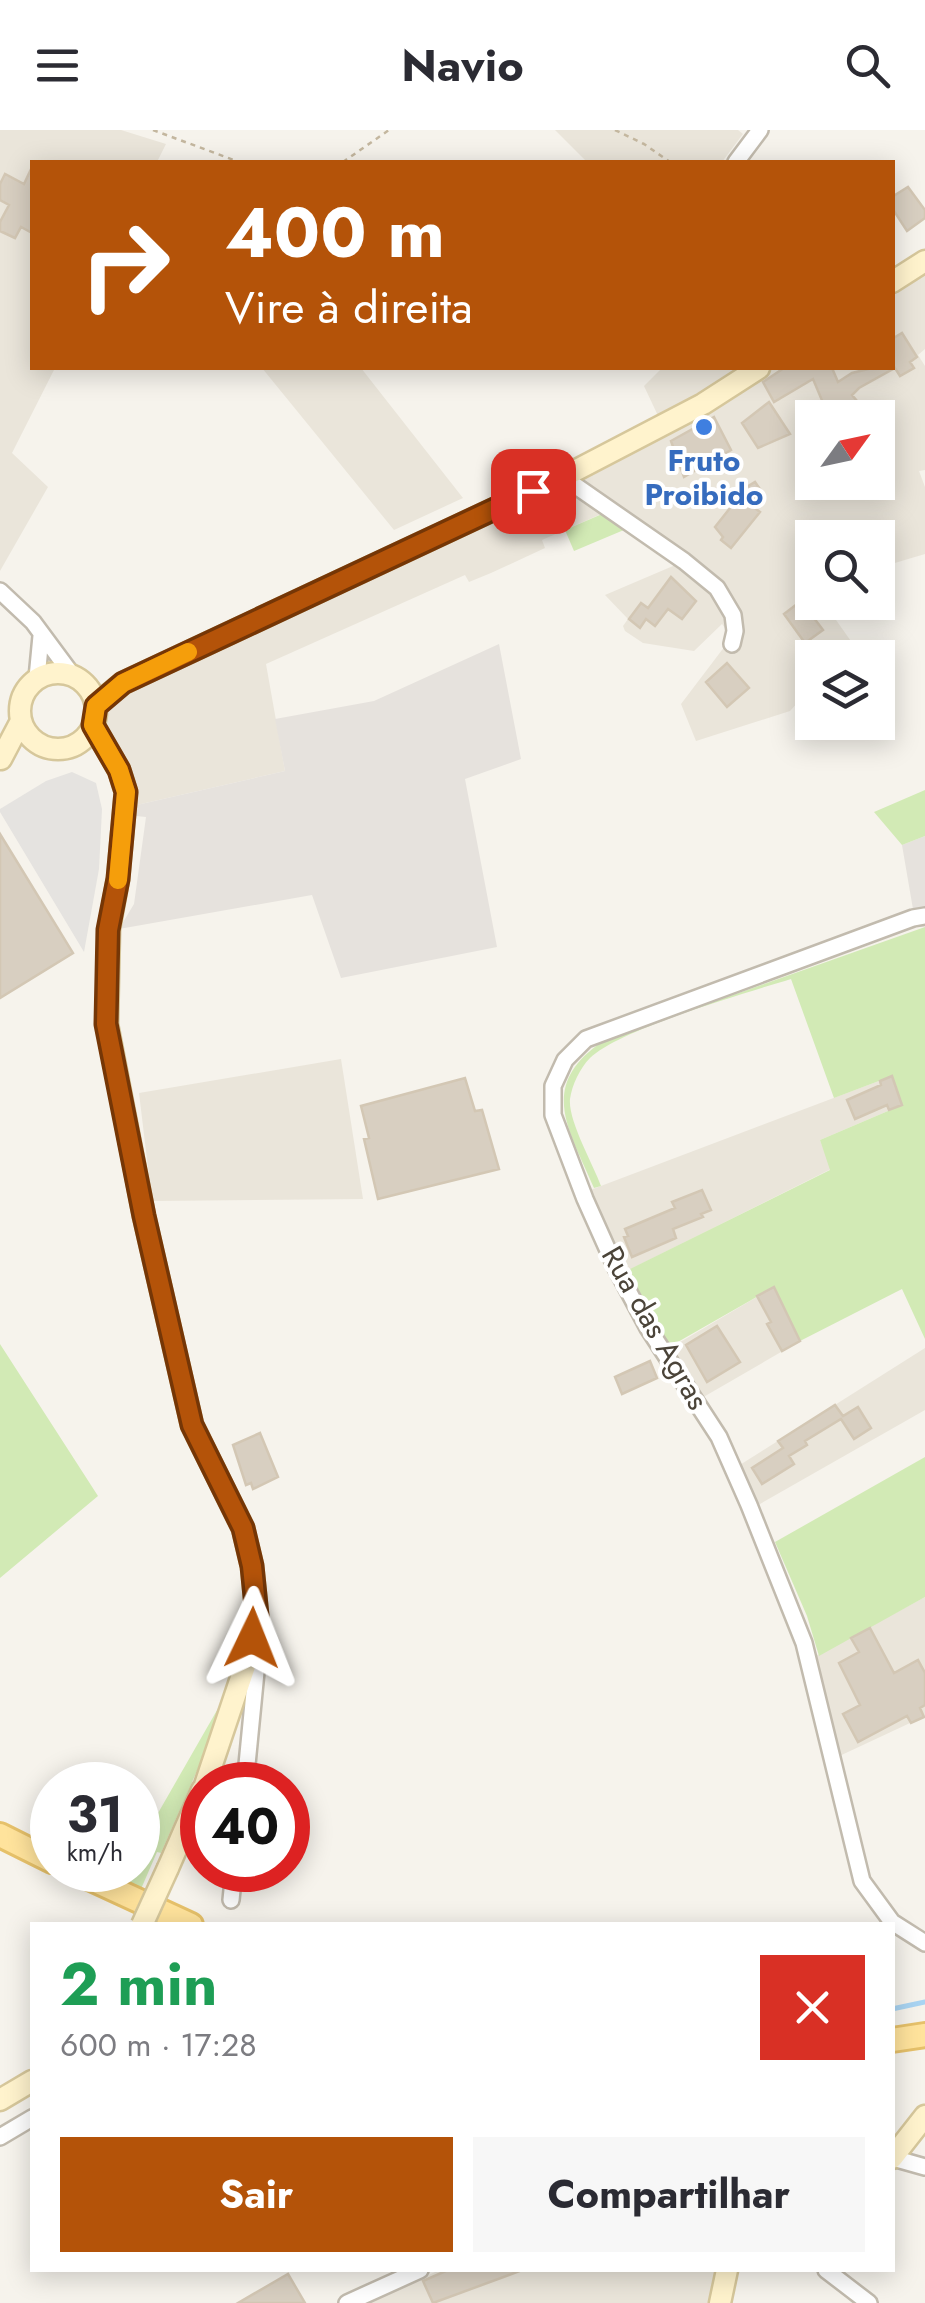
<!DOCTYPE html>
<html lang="pt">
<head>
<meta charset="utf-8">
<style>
  :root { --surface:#fff; --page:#f7f7f7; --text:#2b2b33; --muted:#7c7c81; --accent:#b45309 }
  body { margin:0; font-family:Jost,sans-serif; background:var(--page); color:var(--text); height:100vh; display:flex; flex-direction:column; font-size:38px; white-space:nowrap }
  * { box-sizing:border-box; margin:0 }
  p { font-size:32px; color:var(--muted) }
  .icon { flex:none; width:55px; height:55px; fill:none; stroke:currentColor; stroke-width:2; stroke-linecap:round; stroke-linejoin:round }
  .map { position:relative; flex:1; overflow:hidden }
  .panel { position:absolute; left:30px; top:1792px; width:865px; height:350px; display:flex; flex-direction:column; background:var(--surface); border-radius:0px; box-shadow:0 5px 25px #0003 }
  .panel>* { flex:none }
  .hud { position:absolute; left:30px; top:30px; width:865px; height:210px; border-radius:0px; box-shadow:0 5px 25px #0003; background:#b45309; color:#fff; overflow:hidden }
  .needle { width:65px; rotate:57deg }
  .fabs { position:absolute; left:795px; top:270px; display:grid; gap:20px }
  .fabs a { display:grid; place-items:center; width:100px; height:100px; border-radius:0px; background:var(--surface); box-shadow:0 5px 25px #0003; font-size:50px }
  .speed { position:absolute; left:30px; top:1632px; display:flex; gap:20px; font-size:50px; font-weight:700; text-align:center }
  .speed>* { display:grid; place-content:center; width:130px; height:130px; border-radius:50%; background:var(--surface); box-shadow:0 5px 25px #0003; line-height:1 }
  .speed small { font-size:25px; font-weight:400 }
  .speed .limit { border:15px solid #d22; background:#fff; color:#111 }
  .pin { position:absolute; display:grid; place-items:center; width:85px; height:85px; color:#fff; margin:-42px; border-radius:20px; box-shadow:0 5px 15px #0006 }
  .me { position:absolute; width:110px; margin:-55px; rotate:2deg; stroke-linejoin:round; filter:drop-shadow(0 0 8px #0008) }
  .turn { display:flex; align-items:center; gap:35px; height:210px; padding:0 30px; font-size:45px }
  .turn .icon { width:130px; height:130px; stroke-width:2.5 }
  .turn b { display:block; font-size:70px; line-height:85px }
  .round { display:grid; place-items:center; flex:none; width:105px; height:105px; border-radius:0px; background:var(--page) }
  .summary { display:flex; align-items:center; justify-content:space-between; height:170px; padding:0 30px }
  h1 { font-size:60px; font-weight:700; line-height:75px; color:#1e9e55 }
  .cta { display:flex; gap:20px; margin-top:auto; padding:20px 30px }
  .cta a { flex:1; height:115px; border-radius:0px; background:var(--accent); color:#fff; font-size:40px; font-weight:700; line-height:115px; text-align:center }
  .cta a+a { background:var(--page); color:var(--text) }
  header { display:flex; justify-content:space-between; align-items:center; height:130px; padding:0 30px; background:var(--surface); font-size:45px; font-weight:700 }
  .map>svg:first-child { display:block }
</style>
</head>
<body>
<header><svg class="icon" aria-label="menu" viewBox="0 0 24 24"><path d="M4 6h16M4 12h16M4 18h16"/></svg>Navio<svg class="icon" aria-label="search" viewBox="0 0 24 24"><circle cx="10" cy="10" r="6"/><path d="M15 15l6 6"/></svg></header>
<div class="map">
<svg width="925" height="2173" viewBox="0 0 925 2173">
  <rect width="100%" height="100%" fill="#f6f3ec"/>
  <path fill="#eae5da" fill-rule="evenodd" d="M 0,0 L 121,0 L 166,14 L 157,32 L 32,32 L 32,238 L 55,238 L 12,323 L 48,357 L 0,441 Z
    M 555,0 L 738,0 L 743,4 L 722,32 L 587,32 Z
    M 925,134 L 925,219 L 918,225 L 925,236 L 925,340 L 919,341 L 925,357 L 925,424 L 878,438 L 878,408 L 812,408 L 812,472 L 824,473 L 853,514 L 840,527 L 812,528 L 812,557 L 790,581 L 696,611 L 681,574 L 725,516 L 728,502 L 722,494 L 694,521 L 643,513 L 625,501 L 623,496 L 628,489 L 605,465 L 673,436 L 673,430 L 608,381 L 542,410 L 545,418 L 491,443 L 469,452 L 465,445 L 266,534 L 285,641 L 128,677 L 97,594 L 98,577 L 124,557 L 765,238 L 892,238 L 893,155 ZM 812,288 L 878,288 L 878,352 L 812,352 Z
    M 262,238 L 361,238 L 463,368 L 394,400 Z
    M 662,238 L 745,238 L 660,290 L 644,256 Z
    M 341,929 L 363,1069 L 152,1071 L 139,963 Z
    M 892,946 L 902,975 L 820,1010 L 831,1039 L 621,1144 L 585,1062 Z
    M 774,1157 L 800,1211 L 700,1269 L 665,1221 Z
    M 925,1218 L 925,1280 L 753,1378 L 735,1338 Z
    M 925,1467 L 925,1586 L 833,1629 L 810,1529 Z
    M 440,2140 L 717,2140 L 711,2173 L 362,2173 Z"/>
  <path fill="#e6e2dd" d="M 499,514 L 521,629 L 465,649 L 497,817 L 341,848 L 312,765 L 119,799 L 134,774 L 146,687 L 136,686 L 128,677 L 285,641 L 275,589 L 374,571 Z
    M 925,706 L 925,784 L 914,785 L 902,715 Z"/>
  <path fill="#d2eab5" d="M 609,381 L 631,397 L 574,421 L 565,400 Z
    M 925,660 L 925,706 L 902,715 L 874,682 Z
    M 925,797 L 925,1209 L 902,1159 L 800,1211 L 774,1157 L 669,1217 L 628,1140 L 830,1040 L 820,1010 L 902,975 L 892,946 L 834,968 L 791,849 C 746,863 620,899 590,928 C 580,938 572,955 570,969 C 568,991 593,1034 601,1056 L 594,1058 C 569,999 537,956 603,911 Z
    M 0,1214 L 98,1366 L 0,1448 Z
    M 925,1327 L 925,1467 L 819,1526 L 807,1486 L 775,1412 Z
    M 224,1568 L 228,1570 L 161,1723 L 157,1722 L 141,1759 L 101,1740 L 138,1740 L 138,1718 Z"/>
  <path fill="#e5e3e0" d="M 72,642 L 96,653 L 102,679 L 99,739 L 84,822 L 0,682 L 0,679 L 46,651 Z"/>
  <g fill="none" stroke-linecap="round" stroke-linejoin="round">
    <path stroke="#a9d4f2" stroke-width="5" d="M 892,1879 L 925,1872"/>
  </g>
  <path fill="#d8cfc1" stroke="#d3c7b4" stroke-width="2.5" d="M 32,37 L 32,103 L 21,97 L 15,108 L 0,101 L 0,92 L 9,75 L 0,70 L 0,54 L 5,44 L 24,54 Z
    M 908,57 L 925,80 L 925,88 L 907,101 L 892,78 L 892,67 Z
    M 902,203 L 917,227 L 910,232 L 914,238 L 900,246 L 895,238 L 859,258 L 852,265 L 857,271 L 829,287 L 813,249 L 774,272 L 763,252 L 784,238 L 832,238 L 838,252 L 852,243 L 872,238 L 892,238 L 892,209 Z
    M 769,272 L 790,304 L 758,318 L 742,293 Z
    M 714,287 L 731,320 L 684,347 L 671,311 Z
    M 755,352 L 762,362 L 747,372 L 760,382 L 731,418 L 721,410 L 723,407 L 715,397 L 738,368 L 735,364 Z
    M 671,447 L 696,471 L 682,489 L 668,479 L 655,496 L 646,489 L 640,498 L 629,489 L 641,473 L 648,478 Z
    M 801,471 L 823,500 L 805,513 L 784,484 Z
    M 727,533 L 749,558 L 727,577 L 706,552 Z
    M 0,704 L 73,823 L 0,868 Z
    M 892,946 L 902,975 L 889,980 L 887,975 L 855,989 L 847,970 L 881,955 L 880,951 Z
    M 465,948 L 475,981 L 482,980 L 499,1039 L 378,1069 L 364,1009 L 369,1008 L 361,976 Z
    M 702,1060 L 711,1080 L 701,1084 L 703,1087 L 673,1099 L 676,1108 L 632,1127 L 624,1107 L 628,1106 L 625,1099 L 675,1078 L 672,1072 Z
    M 774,1157 L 800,1211 L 782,1221 L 767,1194 L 771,1192 L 757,1166 Z
    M 717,1196 L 740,1232 L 707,1252 L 686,1215 Z
    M 650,1231 L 657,1248 L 622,1264 L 615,1247 Z
    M 835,1275 L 843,1286 L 858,1277 L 871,1298 L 854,1309 L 841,1289 L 805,1311 L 807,1315 L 789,1326 L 794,1334 L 762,1354 L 752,1338 L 783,1318 L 778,1311 Z
    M 260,1303 L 278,1347 L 253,1359 L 251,1353 L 246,1355 L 233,1315 Z
    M 870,1498 L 894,1543 L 918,1530 L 925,1543 L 925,1575 L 920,1578 L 924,1587 L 911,1593 L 907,1586 L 858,1612 L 843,1584 L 860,1575 L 839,1533 L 859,1522 L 851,1508 Z
    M 448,2140 L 520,2140 L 520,2141 L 433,2173 L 423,2151 Z
    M 288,2144 L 305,2173 L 238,2173 Z"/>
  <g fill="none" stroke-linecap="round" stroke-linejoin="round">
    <g stroke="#c2bbae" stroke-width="20">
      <path id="street" d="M 736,32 L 760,0
        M 563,347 L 684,431 L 717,458 L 733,485 L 735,501 L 732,514
        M 0,461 L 33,492 L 73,546
        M 37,548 L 41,506
        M 925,786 L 913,788 L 586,909 L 565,930 L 553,956 L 553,985 L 585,1069 L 615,1136 L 648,1198 L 719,1307 L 749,1375 L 804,1513 L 862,1751 L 892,1792 L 925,1813
        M 245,1655 L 256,1542 L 247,1530
        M 231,1770 L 234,1740
        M 0,2007 L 32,1988
        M 893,2028 L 925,2037
        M 826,2140 L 869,2173
        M 347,2173 L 420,2140"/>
    </g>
    <g stroke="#d6c79b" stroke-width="25">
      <path id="secondary" d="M 892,152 L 925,131
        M20 581a38 38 0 1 1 76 0a38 38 0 1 1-76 0Z
        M 96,575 L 123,553 L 563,347 L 703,274 L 759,238
        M 93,595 L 119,640 L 126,662 L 118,749 L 109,799 L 107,894 L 144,1086 L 192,1295 L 243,1398 L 252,1436 L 257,1486 L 247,1530 L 205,1655
        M 1,629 L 21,591
        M 168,1738 L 202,1660
        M 0,1970 L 32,1951
        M 892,2028 L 925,1986
        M 720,2173 L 727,2140"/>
    </g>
    <g stroke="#e6c16a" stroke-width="28">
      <path id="primary" d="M 0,1705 L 52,1731
        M 72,1740 L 191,1795
        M 892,1910 L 925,1905"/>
    </g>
    <path stroke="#c4b79f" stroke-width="2.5" stroke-dasharray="5 5" stroke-linecap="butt" d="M 153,0 L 239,32
      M 615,0 L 644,14 L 670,32
      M 343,32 L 389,0"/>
    <use href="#street" stroke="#fff" stroke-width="15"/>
    <use href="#secondary" stroke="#fff3cd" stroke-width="20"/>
    <use href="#primary" stroke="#ffe39c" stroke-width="22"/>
    <g stroke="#d6c79b" stroke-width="25" stroke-linecap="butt">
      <path id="secondary-bridge" d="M 142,1795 L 168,1738"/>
    </g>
    <use href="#secondary-bridge" stroke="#fff3cd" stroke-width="20"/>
  </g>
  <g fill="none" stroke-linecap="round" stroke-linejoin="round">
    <g stroke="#753606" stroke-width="25">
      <path id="route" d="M 252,1508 L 257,1486 L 252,1436 L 243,1398 L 192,1295 L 144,1086 L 106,894 L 108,800 L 118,749 L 126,662 L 119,640 L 93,595 L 96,576 L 123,553 L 533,361"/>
    </g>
    <use href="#route" stroke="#b45309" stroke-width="18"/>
    <path stroke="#f59e0b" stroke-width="18" d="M 118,750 L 126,662 L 119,640 L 93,595 L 96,576 L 123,553 L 188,522"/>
  </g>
  <circle fill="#3f7fe0" stroke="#fff" stroke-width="4" cx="704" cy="297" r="10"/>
  <g text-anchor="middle" stroke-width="8" stroke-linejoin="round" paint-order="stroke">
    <g font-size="30" font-weight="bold" fill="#366cbe" stroke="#fff">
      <text x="704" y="341">Fruto<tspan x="704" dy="34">Proibido</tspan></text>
    </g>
    <g font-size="30" fill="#4b4439" stroke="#fff">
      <text transform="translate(655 1198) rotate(60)" y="10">Rua das Agras</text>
    </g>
  </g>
</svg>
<div class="fabs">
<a><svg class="needle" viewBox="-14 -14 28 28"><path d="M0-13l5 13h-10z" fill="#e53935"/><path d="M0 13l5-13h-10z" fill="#7c7c81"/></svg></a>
<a><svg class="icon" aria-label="search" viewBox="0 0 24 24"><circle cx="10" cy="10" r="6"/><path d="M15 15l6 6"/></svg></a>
<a><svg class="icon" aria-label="layers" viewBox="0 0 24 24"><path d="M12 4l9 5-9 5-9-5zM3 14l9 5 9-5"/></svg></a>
</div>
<div class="speed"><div>31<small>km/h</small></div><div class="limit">40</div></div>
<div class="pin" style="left:533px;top:361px;background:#d93025"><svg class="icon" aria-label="arrive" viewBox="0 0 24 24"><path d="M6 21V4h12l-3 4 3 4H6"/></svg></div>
<svg class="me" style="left:252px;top:1508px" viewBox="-20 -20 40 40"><path d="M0-17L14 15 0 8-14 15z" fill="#b45309" stroke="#fff" stroke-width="4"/></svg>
<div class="hud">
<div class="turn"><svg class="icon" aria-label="right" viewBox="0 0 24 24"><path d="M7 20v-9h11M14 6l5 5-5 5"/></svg><div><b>400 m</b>Vire à direita</div></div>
</div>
<section class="panel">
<div class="summary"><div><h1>2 min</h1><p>600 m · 17:28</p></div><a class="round" style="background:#d93025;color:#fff"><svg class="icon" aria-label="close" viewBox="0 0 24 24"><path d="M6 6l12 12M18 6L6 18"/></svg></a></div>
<div class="cta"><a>Sair</a><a>Compartilhar</a></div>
</section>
</div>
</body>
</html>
